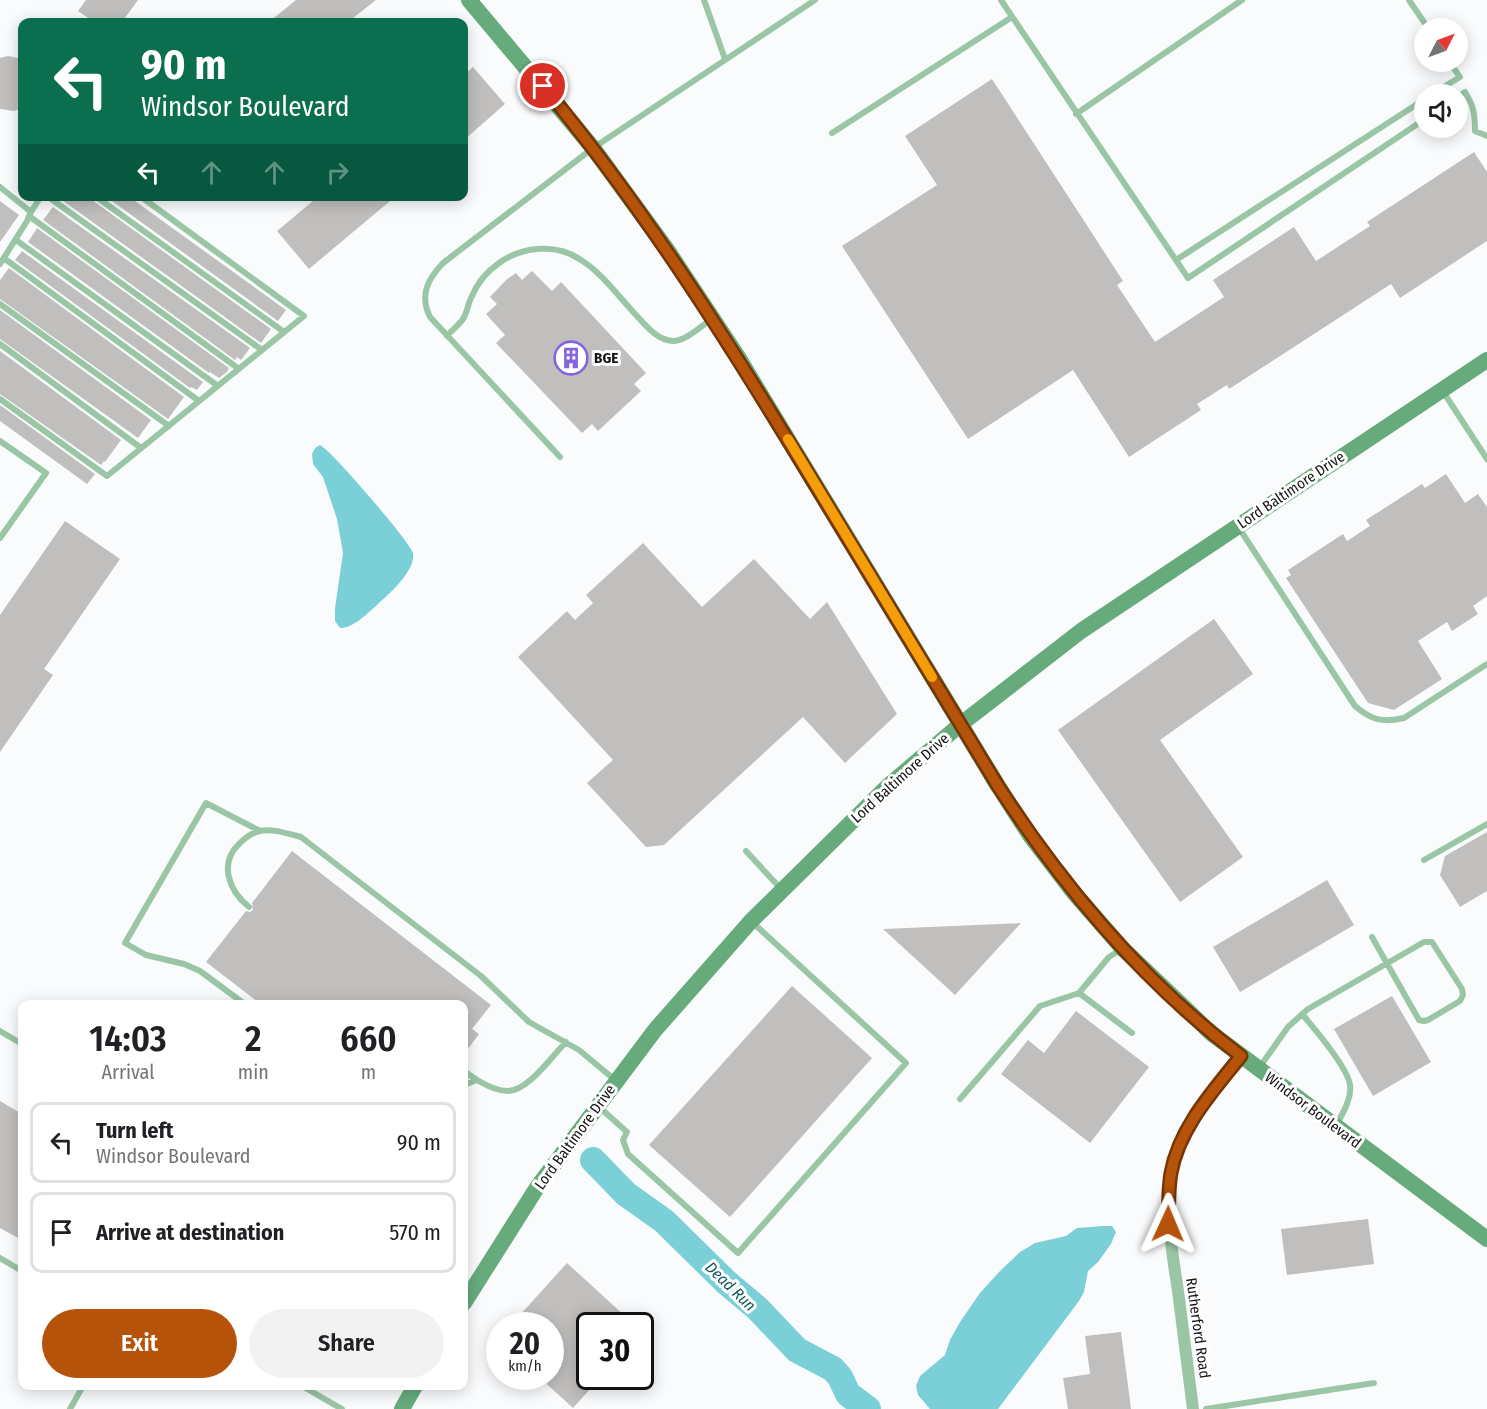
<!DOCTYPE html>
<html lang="en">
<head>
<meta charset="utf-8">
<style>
  :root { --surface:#fff; --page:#f2f2f2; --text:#202124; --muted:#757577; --line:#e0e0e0; --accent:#b45309 }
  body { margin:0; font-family:"Fira Sans Condensed",sans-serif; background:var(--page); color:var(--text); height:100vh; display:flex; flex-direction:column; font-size:22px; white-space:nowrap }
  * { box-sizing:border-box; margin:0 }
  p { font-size:20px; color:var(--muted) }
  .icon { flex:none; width:33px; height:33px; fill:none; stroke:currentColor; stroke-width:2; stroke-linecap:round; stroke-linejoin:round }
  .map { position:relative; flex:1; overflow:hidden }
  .side { position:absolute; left:18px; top:1000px; width:450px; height:390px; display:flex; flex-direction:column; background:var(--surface); border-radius:12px; box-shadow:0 3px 15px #0003 }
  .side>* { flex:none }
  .banner { position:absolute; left:18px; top:18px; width:450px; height:183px; border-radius:12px; box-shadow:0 3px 15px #0003; background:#0b6e4f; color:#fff; overflow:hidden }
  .needle { width:39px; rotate:48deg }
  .controls { position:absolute; left:1414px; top:18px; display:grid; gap:12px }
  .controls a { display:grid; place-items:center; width:54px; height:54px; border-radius:50%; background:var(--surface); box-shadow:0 3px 15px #0003; font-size:30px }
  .speed { position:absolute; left:486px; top:1312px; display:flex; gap:12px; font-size:30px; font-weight:700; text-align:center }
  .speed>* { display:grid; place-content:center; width:78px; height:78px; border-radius:50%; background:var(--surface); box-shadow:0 3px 15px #0003; line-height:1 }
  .speed small { font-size:15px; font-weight:400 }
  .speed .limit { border:3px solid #111; border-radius:9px; background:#fff; color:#111 }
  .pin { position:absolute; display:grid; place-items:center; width:51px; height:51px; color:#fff; margin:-26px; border:3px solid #fff; border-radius:50%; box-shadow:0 2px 6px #0007 }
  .me { position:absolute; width:66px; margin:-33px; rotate:1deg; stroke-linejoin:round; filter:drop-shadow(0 0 4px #0008) }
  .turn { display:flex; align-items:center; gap:21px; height:126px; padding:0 24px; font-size:27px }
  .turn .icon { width:78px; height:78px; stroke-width:2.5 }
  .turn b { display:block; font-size:42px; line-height:51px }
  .lanes { display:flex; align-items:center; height:57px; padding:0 24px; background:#0003; justify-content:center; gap:30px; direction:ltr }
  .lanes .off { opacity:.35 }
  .eta { display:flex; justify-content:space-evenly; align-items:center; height:102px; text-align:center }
  .eta b { font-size:36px; font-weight:600; line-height:42px }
  .action { display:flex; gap:12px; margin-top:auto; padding:12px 24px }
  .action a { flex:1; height:69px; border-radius:36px; background:var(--accent); color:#fff; font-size:24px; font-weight:600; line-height:69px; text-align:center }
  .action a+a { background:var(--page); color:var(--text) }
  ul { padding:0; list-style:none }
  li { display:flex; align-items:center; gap:18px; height:81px; margin:0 12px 9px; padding:0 12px; border:3px solid var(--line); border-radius:12px }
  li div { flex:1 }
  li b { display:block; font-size:22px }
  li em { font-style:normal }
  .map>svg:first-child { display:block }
</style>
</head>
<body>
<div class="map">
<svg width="1487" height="1409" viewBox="0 0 1487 1409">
  <rect width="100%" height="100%" fill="#fafbfc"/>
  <path fill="#7bcfd7" d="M 320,445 C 332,451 410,542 413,553 C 416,571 389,594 377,605 C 368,613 352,629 340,628 L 335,621 L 335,608 L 343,553 L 337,519 L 323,477 L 313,464 L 312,454 L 315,448 Z
    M 1104,1226 L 1112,1226 L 1116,1232 L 1111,1244 L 1098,1262 L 1088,1271 L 1084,1292 L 1079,1301 L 998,1409 L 930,1409 L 918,1395 L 916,1386 L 920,1376 L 945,1355 L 950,1340 L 960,1322 L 980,1293 L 1000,1271 L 1020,1252 L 1035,1243 L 1066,1236 L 1077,1228 Z"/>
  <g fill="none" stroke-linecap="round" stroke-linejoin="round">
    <path stroke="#7bcfd7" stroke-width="26" d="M 593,1160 L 626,1194 L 664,1221 L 726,1282 L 757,1308 L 797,1350 L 833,1369 L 840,1377 L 848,1394 L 868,1409"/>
  </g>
  <path fill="#c0bfbe" d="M 86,0 L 138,0 L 122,22 L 94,22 L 78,11 Z
    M 296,0 L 376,0 L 348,22 L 269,22 Z
    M 8,56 L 22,59 L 22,108 L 14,111 L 0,109 L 0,58 Z
    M 473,67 L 505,104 L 464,140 L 464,75 Z
    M 992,79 L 1123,281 L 1117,285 L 1155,342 L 1224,297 L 1213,280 L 1294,227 L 1316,261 L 1370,226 L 1367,222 L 1474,152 L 1487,172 L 1487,241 L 1400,298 L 1391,284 L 1229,389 L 1227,385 L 1197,404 L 1201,410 L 1129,457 L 1073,370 L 968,439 L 842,246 L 937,185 L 905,136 Z
    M 60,196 L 90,196 L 92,200 L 271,329 L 261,343 L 59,198 Z
    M 105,196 L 128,196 L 286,310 L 278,321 Z
    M 319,196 L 396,196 L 309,269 L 277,231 Z
    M 0,201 L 19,215 L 0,242 Z
    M 53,207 L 250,348 L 241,360 L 237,357 L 235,360 L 43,220 Z
    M 37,228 L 229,368 L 227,372 L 219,378 L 210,372 L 209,373 L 28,242 Z
    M 22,251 L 203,382 L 197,390 L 191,387 L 190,388 L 15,260 Z
    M 9,268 L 184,397 L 168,419 L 0,299 L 0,280 Z
    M 532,271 L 552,291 L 561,282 L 646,373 L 634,384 L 641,391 L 598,431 L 592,424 L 582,433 L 496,343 L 505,335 L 486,314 L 497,304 L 490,297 L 506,280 L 516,273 L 522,280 Z
    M 0,310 L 151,420 L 138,438 L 0,339 Z
    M 0,351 L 121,440 L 105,462 L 104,461 L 101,465 L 0,394 Z
    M 0,405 L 95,474 L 87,484 L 0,421 Z
    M 1446,474 L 1465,503 L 1478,494 L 1487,507 L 1487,596 L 1473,606 L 1478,614 L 1452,631 L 1447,622 L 1418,641 L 1442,679 L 1394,710 L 1368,703 L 1286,578 L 1291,575 L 1288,570 L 1343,534 L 1347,541 L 1370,526 L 1366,520 L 1422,484 L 1425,488 Z
    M 65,521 L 120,559 L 44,669 L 53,675 L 0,752 L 0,615 Z
    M 643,543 L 702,607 L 754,559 L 810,619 L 827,602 L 897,714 L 845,763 L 803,717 L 664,845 L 646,847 L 587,783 L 613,760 L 518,657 L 567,611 L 575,620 L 593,603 L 586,595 Z
    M 1214,619 L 1253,674 L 1160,740 L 1243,857 L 1180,902 L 1058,730 Z
    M 1487,832 L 1487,891 L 1460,907 L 1440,875 L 1445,856 Z
    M 292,851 L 491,1005 L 472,1029 L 479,1034 L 464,1054 L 464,1005 L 262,1005 L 206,962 L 246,911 L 250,912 L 253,910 L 252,903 Z
    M 1327,880 L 1354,925 L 1240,992 L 1213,947 Z
    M 1021,923 L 955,995 L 883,929 Z
    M 792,986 L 872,1058 L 730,1217 L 649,1145 Z
    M 1392,996 L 1431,1062 L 1373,1096 L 1334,1029 Z
    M 1076,1011 L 1149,1067 L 1090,1143 L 1001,1074 L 1028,1040 L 1044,1053 Z
    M 0,1101 L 22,1114 L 22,1240 L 0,1228 Z
    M 1368,1219 L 1374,1264 L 1287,1275 L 1281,1229 Z
    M 567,1263 L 636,1326 L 590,1326 L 590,1377 L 601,1377 L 573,1408 L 539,1377 L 550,1377 L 550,1326 L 510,1326 Z
    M 1121,1332 L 1131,1409 L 1068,1409 L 1063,1378 L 1090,1374 L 1085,1336 Z"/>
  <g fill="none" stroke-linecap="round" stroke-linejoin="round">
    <path stroke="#9ac6a6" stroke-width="6" d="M 704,0 L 725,59
      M 1001,0 L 1188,278 L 1425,119
      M 1409,0 L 1428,28
      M 1432,94 L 1460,77 L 1449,62
      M 1458,97 L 1465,92 C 1474,106 1475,115 1475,131 L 1487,136
      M 1076,114 L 1242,0
      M 832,133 L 1012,17
      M 0,187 L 31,212 L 27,221 L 0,264
      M 47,196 L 262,350
      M 95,196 L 284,332
      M 31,212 L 41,196
      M 29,216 L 239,369
      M 16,240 L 218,386
      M 5,259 L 199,401
      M 1176,260 L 1425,99
      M 0,304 L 169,426
      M 447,336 C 452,330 459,325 463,319 C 467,313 468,304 471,298 C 477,283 486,272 499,263 C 523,246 557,243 581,260 C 602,273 619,297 636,315 C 646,326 657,340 673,341 C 686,341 701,326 712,319
      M 0,344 L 141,448
      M 1442,390 L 1487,459
      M 0,399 L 107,476 L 304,316 L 140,196
      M 0,441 L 46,473 L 0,538
      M 560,457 L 430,317 C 419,295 428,279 443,263 L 593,148 L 815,0
      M 1239,528 L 1355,706 C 1371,720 1383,723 1404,718 L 1487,664
      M 746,851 L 781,889
      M 1424,860 L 1487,824
      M 249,907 C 229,891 218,863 240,843 C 245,838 252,833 259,831 C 273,828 288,834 301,837 L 481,976 L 529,1022 L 579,1050 L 615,1080
      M 1079,993 L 1132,1033
      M 246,1005 L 200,971 L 184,964 L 146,955 L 125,943 L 206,803 L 260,831
      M 1302,1014 C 1314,1028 1348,1068 1350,1085 C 1352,1099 1342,1114 1336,1126
      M 0,1031 L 22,1044
      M 1259,1068 L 1288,1027 L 1308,1009 L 1424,942 L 1432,942 L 1462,989 L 1463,995 L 1460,1001 L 1428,1020 L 1424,1021 L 1419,1020 L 1372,937
      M 464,1071 L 477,1080
      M 464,1085 L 477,1080 C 487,1086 497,1091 508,1091 C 528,1091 552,1056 566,1042
      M 960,1099 L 1040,1006 L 1079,993 L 1109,957 L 1122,949
      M 598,1106 L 627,1132 L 623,1140 L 628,1154 L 738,1253 L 906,1063 L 751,921
      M 0,1258 L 22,1271
      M 302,1386 L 342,1409
      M 70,1409 L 83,1386
      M 1206,1409 L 1374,1383"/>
    <path stroke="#9ac6a6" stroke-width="12" d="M 1193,1409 C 1188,1370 1183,1330 1178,1291 C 1171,1244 1161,1196 1177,1150 C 1190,1115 1218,1085 1241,1056"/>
    <path stroke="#67ab7d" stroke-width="16" d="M 469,0 L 593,148 L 668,251 L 738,357 L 998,786 L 1031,837 L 1074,893 L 1123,949 L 1211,1033 L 1487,1239
      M 464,1303 L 538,1186 L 655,1030 L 751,921 L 888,786 L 961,724 L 1081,631 L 1487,360
      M 402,1409 L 415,1386"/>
  </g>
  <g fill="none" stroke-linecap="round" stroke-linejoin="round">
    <g stroke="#753606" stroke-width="15">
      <path id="route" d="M 543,86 C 646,210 731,346 814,483 C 876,584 937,685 998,786 C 1064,888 1143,982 1241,1056 C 1213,1091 1179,1128 1171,1173 C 1168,1190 1169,1207 1168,1224"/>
    </g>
    <use href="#route" stroke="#b45309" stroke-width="10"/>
    <path stroke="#f59e0b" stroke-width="10" d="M 788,439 L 932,677"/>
  </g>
  <defs>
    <g id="building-ring" transform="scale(1.725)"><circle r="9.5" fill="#fff" stroke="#8764df" stroke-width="1.5"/><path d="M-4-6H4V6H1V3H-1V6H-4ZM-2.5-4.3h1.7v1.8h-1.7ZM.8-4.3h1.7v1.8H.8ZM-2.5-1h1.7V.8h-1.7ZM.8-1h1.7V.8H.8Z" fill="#8764df"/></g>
  </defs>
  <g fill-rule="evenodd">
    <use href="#building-ring" x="571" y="358"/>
  </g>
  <g text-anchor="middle" stroke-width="6" stroke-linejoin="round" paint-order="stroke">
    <g font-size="15" font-weight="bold" fill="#151515" stroke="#fff" text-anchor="start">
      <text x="594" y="363">BGE</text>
    </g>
    <g font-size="15" fill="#151515" stroke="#fff">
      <text transform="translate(1291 490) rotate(-34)" y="5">Lord Baltimore Drive</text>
      <text transform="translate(900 778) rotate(-42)" y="5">Lord Baltimore Drive</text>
      <text transform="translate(1313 1110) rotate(37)" y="5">Windsor Boulevard</text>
      <text transform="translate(575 1137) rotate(-54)" y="5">Lord Baltimore Drive</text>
      <text transform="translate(1198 1328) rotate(82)" y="5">Rutherford Road</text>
    </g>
    <g font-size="16" font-style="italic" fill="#125a60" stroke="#fff">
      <text transform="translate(731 1286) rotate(44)" y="6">Dead Run</text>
    </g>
  </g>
</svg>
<div class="controls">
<a><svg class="needle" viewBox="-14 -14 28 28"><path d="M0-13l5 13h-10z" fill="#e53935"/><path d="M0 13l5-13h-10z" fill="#757577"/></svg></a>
<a><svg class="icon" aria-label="sound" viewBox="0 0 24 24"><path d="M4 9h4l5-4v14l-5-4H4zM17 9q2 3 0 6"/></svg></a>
</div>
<div class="speed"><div>20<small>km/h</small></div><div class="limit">30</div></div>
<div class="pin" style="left:543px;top:86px;background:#d93025"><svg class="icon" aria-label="arrive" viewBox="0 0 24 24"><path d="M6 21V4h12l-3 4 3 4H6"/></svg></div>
<svg class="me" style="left:1168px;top:1224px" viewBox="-20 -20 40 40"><path d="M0-17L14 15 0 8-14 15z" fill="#b45309" stroke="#fff" stroke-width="4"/></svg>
<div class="banner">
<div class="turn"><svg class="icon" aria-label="left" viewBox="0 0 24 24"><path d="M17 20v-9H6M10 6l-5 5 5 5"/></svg><div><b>90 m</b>Windsor Boulevard</div></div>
<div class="lanes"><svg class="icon" aria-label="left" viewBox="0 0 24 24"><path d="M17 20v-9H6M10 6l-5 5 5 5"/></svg><svg class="icon off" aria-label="ahead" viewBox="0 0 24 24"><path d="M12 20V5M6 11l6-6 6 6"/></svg><svg class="icon off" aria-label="ahead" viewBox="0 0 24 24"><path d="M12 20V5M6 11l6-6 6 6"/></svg><svg class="icon off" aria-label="right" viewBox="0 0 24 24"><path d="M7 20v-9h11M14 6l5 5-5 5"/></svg></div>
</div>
<section class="side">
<div class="eta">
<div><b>14:03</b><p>Arrival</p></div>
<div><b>2</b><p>min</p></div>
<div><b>660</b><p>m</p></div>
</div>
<ul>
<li><svg class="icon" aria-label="left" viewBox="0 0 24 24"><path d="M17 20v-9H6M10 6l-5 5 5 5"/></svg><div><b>Turn left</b><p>Windsor Boulevard</p></div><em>90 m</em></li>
<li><svg class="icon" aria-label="arrive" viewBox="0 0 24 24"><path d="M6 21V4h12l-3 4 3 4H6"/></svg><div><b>Arrive at destination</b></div><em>570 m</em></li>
</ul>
<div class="action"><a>Exit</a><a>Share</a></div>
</section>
</div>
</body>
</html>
